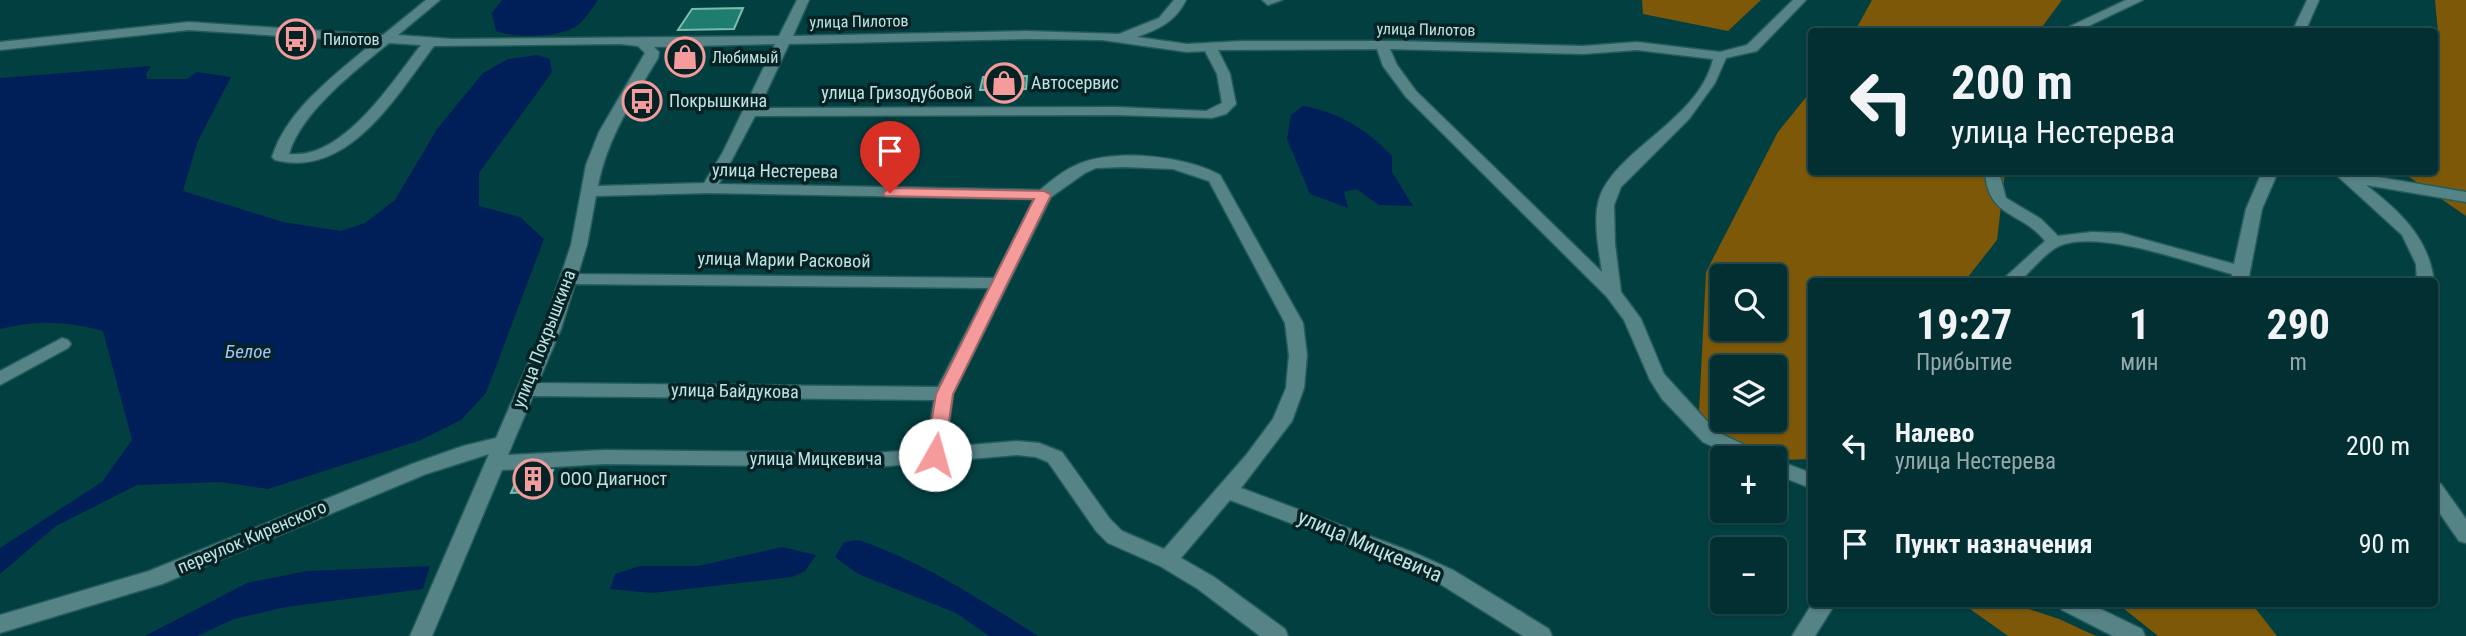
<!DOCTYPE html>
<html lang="ru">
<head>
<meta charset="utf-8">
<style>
  :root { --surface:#022f31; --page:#0c3739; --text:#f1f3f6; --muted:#96a9ab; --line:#234a4d }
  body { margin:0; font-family:"Roboto Condensed",sans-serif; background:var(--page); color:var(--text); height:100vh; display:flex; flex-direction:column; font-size:26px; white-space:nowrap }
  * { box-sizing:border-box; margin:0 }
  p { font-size:23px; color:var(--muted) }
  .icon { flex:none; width:38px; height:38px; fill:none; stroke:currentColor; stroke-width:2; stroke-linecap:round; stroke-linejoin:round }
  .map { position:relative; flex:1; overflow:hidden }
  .panel { position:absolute; left:1808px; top:278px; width:630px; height:329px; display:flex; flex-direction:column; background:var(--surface); border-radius:7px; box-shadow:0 2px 5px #0004,0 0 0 2px var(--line) }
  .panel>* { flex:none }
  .top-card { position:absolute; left:1808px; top:28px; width:630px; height:147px; border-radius:7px; box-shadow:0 2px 5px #0004,0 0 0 2px var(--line); background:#022f31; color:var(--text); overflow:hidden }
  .buttons { position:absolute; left:1710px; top:264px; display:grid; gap:14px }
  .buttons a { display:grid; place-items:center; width:77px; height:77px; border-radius:7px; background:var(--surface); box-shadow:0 2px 5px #0004,0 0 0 2px var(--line); font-size:35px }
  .pin { position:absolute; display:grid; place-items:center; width:60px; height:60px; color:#fff; margin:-72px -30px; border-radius:50% 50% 50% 0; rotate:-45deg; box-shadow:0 0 7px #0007 }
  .pin .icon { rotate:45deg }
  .me { position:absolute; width:77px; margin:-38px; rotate:7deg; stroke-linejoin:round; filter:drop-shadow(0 0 5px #0008) }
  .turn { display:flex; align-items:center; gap:24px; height:147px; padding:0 28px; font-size:32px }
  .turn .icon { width:91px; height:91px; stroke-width:2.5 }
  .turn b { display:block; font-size:49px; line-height:60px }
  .eta { display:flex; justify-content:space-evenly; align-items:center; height:119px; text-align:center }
  .eta b { font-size:42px; font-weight:700; line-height:49px }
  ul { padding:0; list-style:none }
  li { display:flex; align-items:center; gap:21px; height:98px; padding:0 28px }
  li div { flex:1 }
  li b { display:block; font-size:26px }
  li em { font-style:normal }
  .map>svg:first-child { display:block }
</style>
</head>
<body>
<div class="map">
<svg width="2466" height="636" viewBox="0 0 2466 636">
  <rect width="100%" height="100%" fill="#023f41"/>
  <path fill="#7d5808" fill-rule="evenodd" d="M 1642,0 L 1761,0 L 1728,31 L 1643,14 Z
    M 1872,0 L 2062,0 L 2039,31 L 1855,31 Z
    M 2435,0 L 2466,0 L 2466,216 L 2402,172 L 2434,172 L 2434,33 L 2438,32 Z
    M 1811,91 L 1811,172 L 2005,172 L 1997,240 L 1964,282 L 1811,282 L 1811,459 L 1781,460 L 1732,444 L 1699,412 L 1706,272 L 1778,132 ZM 1722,276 L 1774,276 L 1774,329 L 1722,329 ZM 1722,368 L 1774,368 L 1774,420 L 1722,420 Z
    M 1963,604 L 2014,604 L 2059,619 L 2096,636 L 2008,636 Z
    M 2118,604 L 2252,604 L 2277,636 L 2158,636 Z"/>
  <path fill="#001f58" d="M 502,0 L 598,0 C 592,8 585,20 577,26 C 559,38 515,38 496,31 L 492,13 Z
    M 537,55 L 550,59 L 552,72 L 479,173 L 479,206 L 520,217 L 544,239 L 486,393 L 461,420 L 421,440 L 268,489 L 221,482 L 137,485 L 56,526 L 0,574 L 0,548 L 102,482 L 132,440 L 103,331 C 64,321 39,320 0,329 L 0,78 L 151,66 L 146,74 L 147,79 L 187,79 L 197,72 L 231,77 L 197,143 L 183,191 L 283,222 L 341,231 L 365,223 L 395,200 L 437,129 L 483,73 L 508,59 Z
    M 1303,106 C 1337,111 1369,131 1392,156 L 1392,172 L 1413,206 L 1379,205 L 1356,189 L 1344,192 L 1348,208 L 1310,194 L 1287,139 L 1291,115 Z
    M 859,540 C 924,563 980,599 1038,636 L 989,636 L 956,613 L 858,574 L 835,557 L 844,542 Z
    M 782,547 L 816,555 L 805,571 L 792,577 L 652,593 L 610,589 L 615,574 L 640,566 L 698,566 Z
    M 430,566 L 423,589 L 286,607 L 234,619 L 197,636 L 145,636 L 247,583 L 307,571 Z"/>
  <path fill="#1e7d6e" stroke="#7bbcae" stroke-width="2" d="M 743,8 L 734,29 L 678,30 L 692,9 Z
    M 1027,76 L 1026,89 L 980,90 L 983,77 Z
    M 553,470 L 545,491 L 511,493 L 520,472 Z"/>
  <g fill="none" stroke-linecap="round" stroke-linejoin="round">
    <g stroke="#245c5e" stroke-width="3">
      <path id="minor" d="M 426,0 L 440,0 L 398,35 L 452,39 L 779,36 L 797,0 L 809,0 L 793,36 L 1026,31 L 1119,34 L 1159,18 L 1174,0 L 1186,0 C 1175,22 1159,29 1137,37 L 1187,44 L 1242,41 L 1395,41 L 1583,46 L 1637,42 L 1720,52 L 1747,45 L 1793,0 L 1806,0 L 1757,51 L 1726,58 L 1715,83 L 1689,119 L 1621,187 L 1614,205 L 1615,244 L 1621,292 L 1641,319 L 1664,374 L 1717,432 L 1762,453 L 1765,458 L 1737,458 L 1703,442 L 1662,399 L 1650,380 L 1624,320 L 1607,297 L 1406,97 L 1383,66 L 1377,49 L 1218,50 L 1230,74 L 1236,104 L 1226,114 L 1212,118 L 1116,115 L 755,116 L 719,184 L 1040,190 C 1053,179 1065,169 1081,163 C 1119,149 1185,156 1220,175 L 1303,323 L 1307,355 L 1304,388 L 1292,421 L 1241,488 L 1415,553 L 1453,570 L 1549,629 L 1552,636 L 1523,636 L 1437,582 L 1401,565 L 1230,500 L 1181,558 L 1214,577 L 1285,629 L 1288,636 L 1260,636 L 1198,589 L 1160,566 L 1108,543 L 1096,531 L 1048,462 L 1036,457 L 1017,455 L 875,467 L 604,464 L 502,470 L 432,636 L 410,636 L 489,454 L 426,474 L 162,584 L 0,633 L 0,615 L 149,571 L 412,464 L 463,446 L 496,438 L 543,329 L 571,245 L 586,165 L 599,132 L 645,53 L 638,46 L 620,44 L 434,46 C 396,96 349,179 275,160 L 272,157 C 287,109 337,73 374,42 L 189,30 L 0,50 L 0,42 L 189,22 L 383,35 ZM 1026,39 L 1102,40 L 1187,52 L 1205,51 L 1217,74 L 1222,103 L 1206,111 L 1116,107 L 759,108 L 789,44 ZM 389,43 L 421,45 C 391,83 343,160 289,154 C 301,112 356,70 389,43 ZM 775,44 L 723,152 L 704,183 L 598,186 C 607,138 633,100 658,58 L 659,52 L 654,47 ZM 1390,49 L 1583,54 L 1637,50 L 1713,59 C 1700,118 1619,148 1600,196 C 1592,218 1599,250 1602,272 L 1416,91 L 1397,65 ZM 1124,167 L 1173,169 L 1209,181 L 1285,323 L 1289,355 L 1286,388 L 1273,419 L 1247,454 L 1164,549 L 1122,531 L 1110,519 L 1062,452 L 1039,443 L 1017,441 L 946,447 L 953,394 L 1051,197 L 1085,173 L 1096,168 ZM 709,193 L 1034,199 L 994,278 L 578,274 L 587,245 L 596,196 ZM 575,284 L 989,288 L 938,387 L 538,383 L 561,329 ZM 533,396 L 934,400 L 926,449 L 875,453 L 604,450 L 508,455 Z
        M 1262,0 L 1282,0 L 1268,5 Z
        M 2126,0 L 2143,0 L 2076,32 L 2058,32 Z
        M 2307,0 L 2319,0 L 2305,32 L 2292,32 Z
        M 1985,172 L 1999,172 L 2006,198 L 2041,219 L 2058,236 L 2092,232 L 2121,233 L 2234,264 L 2246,209 L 2262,172 L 2278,172 L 2262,209 L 2248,282 L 2231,282 L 2232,274 C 2190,263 2099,229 2059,246 C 2047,251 2029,273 2019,282 L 2000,282 L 2045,241 C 2022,211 1988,219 1985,172 Z
        M 2333,172 L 2349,172 L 2466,192 L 2466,202 L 2366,185 C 2399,211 2429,237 2434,282 L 2417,282 L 2416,264 L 2402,235 Z
        M 62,338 L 68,340 L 71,344 L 68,348 L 0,385 L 0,371 Z
        M 1774,459 L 1811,473 L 1811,488 L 1774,474 Z
        M 2434,482 L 2441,484 L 2466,519 L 2466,543 L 2459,541 L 2434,505 Z
        M 1812,604 L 1835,604 L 1815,636 L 1792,636 Z
        M 2059,604 L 2090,604 L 2142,629 L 2145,636 L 2113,636 L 2062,610 Z"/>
    </g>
    <use href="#minor" fill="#568385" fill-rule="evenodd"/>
  </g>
  <path fill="#f59b9b" stroke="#9f6565" stroke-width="2" d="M 890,188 L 1044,191 L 1051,195 L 953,394 L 944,455 L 941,459 L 929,459 L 926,455 L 936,394 L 1034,199 L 885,196 L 883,193 Z"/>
  <defs>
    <g id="bus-ring" transform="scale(2.0125)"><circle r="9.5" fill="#052324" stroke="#f59b9b" stroke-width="1.5"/><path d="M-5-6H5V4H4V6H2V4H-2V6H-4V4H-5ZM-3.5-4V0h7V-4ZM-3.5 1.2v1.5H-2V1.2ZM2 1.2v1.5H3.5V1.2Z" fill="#f59b9b"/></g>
    <g id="shop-ring" transform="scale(2.0125)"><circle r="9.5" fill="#052324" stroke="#f59b9b" stroke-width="1.5"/><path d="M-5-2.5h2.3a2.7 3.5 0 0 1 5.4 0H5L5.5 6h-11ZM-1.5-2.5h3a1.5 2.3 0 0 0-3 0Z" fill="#f59b9b"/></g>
    <g id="building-ring" transform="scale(2.0125)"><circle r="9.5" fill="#052324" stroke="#f59b9b" stroke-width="1.5"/><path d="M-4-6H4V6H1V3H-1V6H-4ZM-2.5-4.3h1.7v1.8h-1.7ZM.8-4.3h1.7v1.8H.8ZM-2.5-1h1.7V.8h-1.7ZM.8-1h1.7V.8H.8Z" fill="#f59b9b"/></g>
  </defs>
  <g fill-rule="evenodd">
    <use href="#bus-ring" x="296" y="39"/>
    <use href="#shop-ring" x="685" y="57"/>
    <use href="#shop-ring" x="1004" y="83"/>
    <use href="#bus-ring" x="642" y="101"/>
    <use href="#building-ring" x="533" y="479"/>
  </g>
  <g text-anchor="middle" stroke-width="7" stroke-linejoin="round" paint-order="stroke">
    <g font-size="16" fill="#c1e2e3" stroke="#052324">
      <text transform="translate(859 21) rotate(-1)" y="6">улица Пилотов</text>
      <text transform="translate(1426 29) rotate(1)" y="6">улица Пилотов</text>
    </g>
    <g font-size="16" fill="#c1e2e3" stroke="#052324" text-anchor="start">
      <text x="323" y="45">Пилотов</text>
      <text x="712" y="63">Любимый</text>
    </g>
    <g font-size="18" fill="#c1e2e3" stroke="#052324" text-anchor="start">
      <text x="1031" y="89">Автосервис</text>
      <text x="669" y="107">Покрышкина</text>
      <text x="560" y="485">ООО Диагност</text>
    </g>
    <g font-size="18" fill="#c1e2e3" stroke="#052324">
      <text x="897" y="99">улица Гризодубовой</text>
      <text transform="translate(775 171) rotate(1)" y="6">улица Нестерева</text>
      <text transform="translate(784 260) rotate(1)" y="6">улица Марии Расковой</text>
      <text transform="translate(544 339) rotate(-69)" y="6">улица Покрышкина</text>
      <text transform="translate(735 391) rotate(1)" y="6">улица Байдукова</text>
      <text x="816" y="465">улица Мицкевича</text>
      <text transform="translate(252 537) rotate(-23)" y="6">переулок Киренского</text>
    </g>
    <g font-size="19" font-style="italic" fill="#a3c4fa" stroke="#052324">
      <text x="248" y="358">Белое</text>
    </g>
    <g font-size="21" fill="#c1e2e3" stroke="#052324">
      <text transform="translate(1370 546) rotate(23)" y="7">улица Мицкевича</text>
    </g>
  </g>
</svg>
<div class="buttons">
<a><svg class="icon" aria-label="search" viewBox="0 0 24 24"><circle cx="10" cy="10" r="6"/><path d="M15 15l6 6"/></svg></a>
<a><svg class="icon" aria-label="layers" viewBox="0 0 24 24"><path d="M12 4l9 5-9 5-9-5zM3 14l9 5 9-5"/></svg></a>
<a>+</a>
<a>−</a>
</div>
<div class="pin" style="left:890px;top:193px;background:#d93025"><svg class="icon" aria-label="arrive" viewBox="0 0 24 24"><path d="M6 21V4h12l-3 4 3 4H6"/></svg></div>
<svg class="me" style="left:935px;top:455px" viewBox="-20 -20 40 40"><circle r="19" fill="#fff"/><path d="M0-13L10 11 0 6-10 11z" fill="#f59b9b"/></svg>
<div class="top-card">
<div class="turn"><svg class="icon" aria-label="left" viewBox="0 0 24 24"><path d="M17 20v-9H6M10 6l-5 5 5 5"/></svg><div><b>200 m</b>улица Нестерева</div></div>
</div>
<section class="panel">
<div class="eta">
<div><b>19:27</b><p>Прибытие</p></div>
<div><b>1</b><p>мин</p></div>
<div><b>290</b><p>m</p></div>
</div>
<ul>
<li><svg class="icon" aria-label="left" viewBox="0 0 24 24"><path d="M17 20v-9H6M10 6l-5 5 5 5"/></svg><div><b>Налево</b><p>улица Нестерева</p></div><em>200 m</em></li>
<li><svg class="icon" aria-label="arrive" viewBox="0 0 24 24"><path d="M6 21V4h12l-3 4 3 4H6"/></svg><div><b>Пункт назначения</b></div><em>90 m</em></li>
</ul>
</section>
</div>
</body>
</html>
